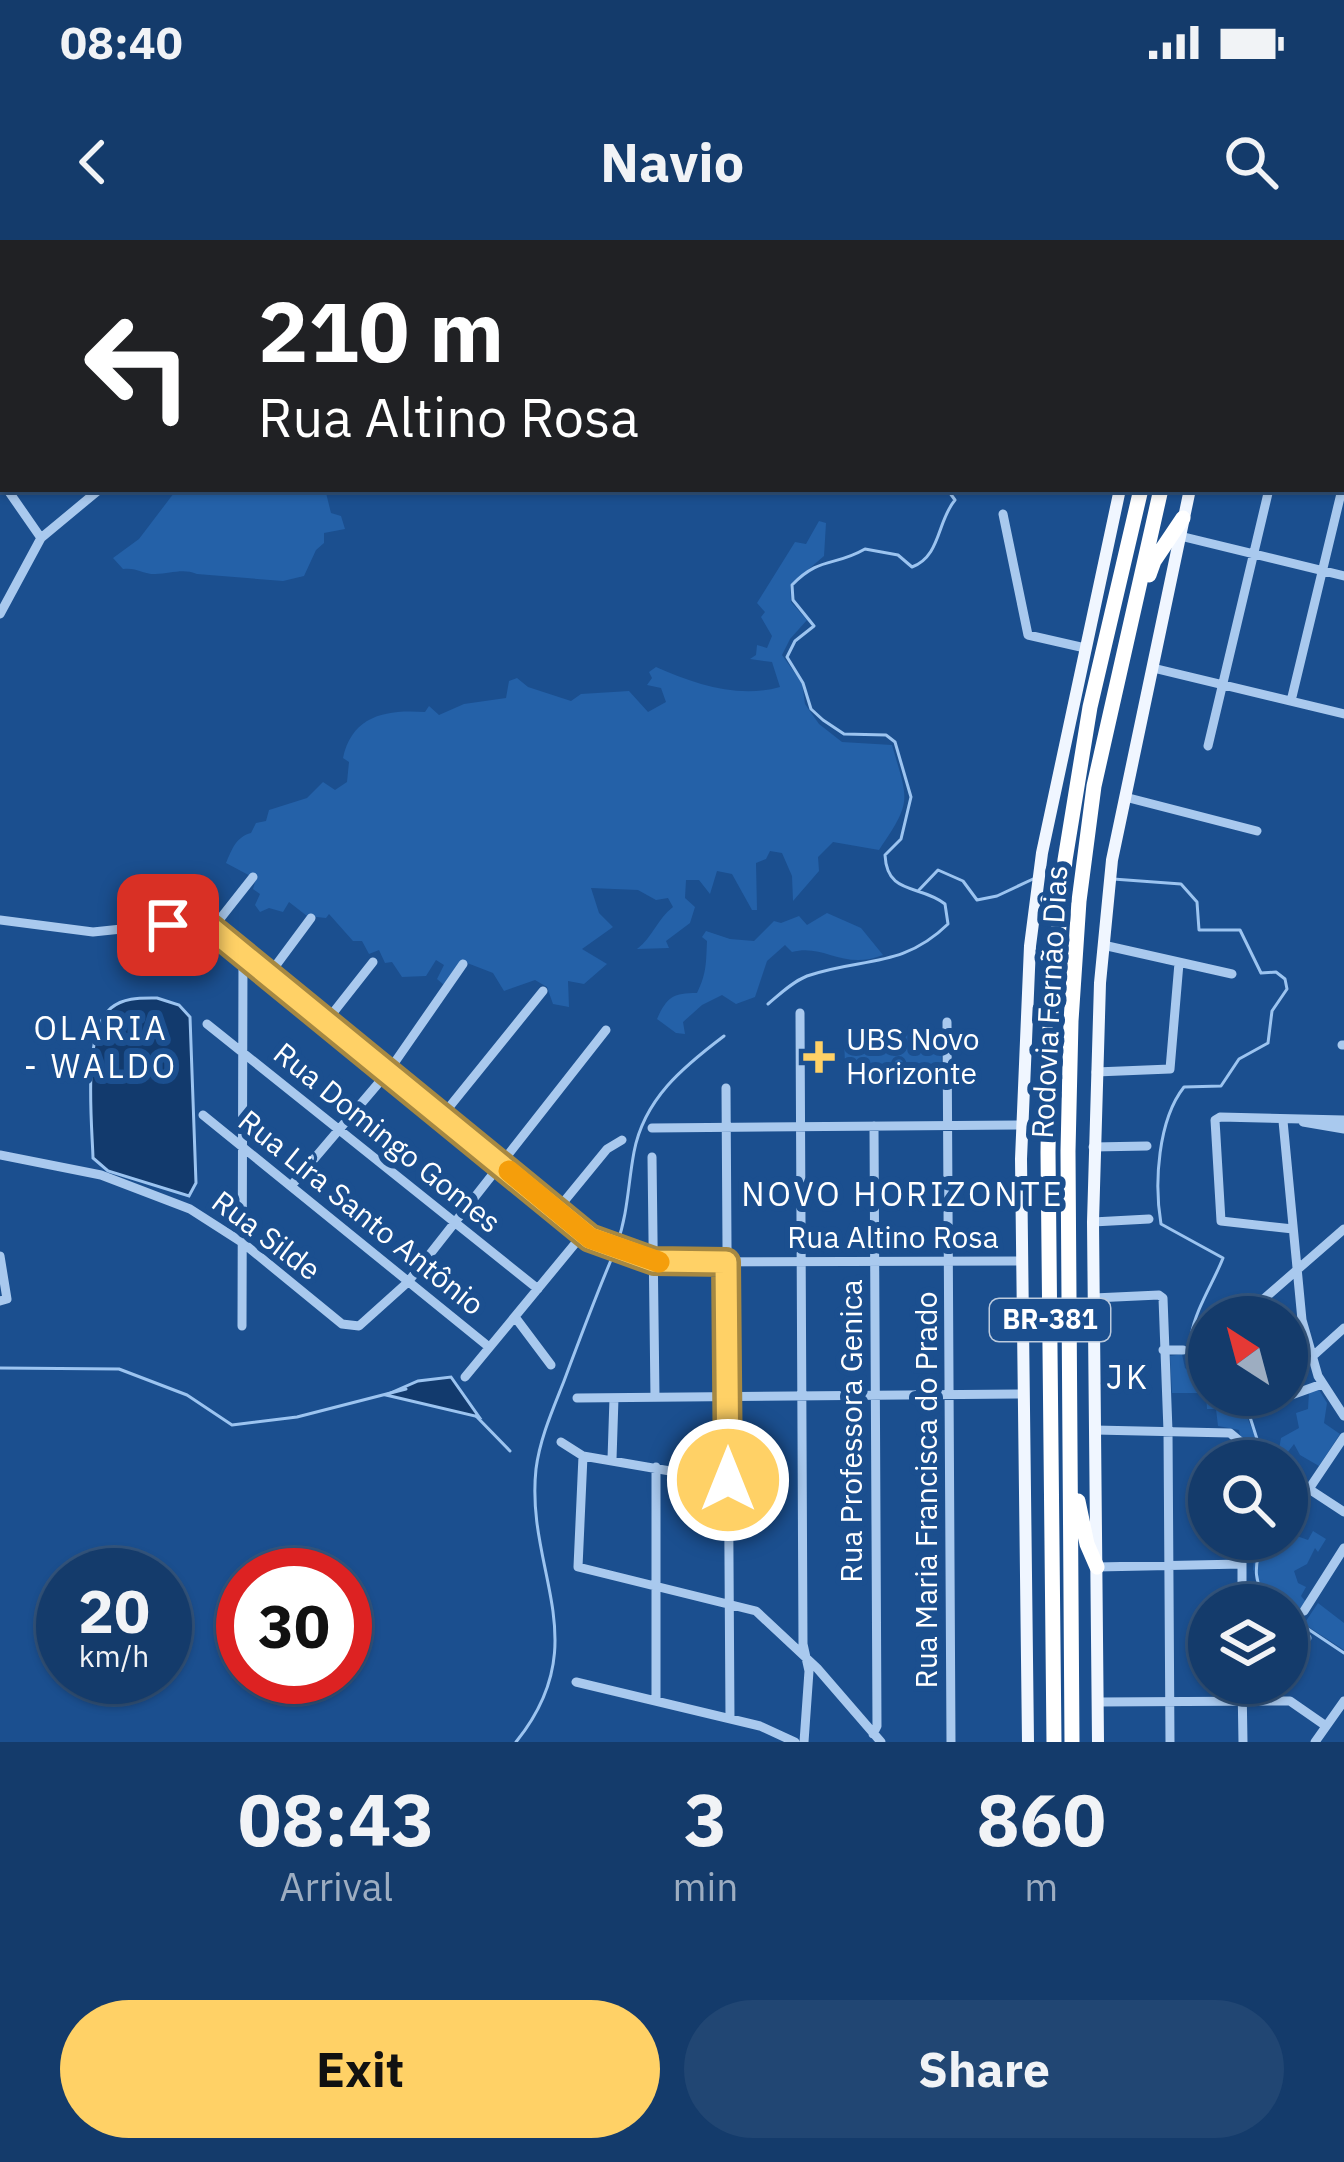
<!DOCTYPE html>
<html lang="en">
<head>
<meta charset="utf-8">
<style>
  :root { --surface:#143b6b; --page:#214673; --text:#f1f3f6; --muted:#9dadc1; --line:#33557e; --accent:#ffd166 }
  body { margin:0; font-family:"IBM Plex Sans",sans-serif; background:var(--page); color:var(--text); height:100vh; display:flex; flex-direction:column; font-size:45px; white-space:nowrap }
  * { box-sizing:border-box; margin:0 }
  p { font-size:39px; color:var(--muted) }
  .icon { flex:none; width:66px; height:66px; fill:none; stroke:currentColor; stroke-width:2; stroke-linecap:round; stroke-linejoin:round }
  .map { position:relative; height:1502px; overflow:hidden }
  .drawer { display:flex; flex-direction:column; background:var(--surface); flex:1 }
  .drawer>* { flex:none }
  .banner { position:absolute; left:0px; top:0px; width:1344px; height:252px; box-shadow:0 3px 9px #0004,0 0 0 3px var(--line); background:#202124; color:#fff; overflow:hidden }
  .needle { width:78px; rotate:324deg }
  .buttons { position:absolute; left:1188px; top:1056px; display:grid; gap:24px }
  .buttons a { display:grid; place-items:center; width:120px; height:120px; border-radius:50%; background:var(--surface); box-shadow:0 3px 9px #0004,0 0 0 3px var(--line); font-size:60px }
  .speed { position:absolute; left:36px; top:1308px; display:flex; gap:24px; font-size:60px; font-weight:700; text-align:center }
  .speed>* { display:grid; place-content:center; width:156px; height:156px; border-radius:50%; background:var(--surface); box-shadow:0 3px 9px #0004,0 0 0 3px var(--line); line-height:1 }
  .speed small { font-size:30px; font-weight:400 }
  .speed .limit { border:18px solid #d22; background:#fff; color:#111 }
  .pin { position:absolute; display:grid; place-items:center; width:102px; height:102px; color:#fff; margin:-51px; border-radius:24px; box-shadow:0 6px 18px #0006 }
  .me { position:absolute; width:132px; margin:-66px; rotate:0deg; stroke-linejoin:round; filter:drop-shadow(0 0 9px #0008) }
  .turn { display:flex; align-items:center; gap:42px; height:252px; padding:0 60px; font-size:54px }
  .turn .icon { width:156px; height:156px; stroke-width:2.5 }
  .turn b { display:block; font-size:84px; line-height:102px }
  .eta { display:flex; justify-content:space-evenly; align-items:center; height:204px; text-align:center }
  .eta b { font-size:72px; font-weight:700; line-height:84px }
  .button { display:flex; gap:24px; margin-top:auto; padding:24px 60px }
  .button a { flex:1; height:138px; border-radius:72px; background:var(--accent); color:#111; font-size:48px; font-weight:700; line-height:138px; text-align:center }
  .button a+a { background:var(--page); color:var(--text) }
  .status { display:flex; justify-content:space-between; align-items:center; height:84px; padding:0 60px; background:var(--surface); direction:ltr }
  .status svg { height:33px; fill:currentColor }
  header { display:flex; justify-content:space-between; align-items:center; height:156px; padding:0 60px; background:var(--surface); font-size:54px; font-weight:700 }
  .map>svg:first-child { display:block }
</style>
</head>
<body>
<div class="status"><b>08:40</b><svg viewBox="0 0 49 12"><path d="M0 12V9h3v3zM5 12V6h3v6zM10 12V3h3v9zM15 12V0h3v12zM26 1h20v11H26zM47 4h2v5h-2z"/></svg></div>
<header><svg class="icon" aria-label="back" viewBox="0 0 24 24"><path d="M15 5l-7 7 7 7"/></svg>Navio<svg class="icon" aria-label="search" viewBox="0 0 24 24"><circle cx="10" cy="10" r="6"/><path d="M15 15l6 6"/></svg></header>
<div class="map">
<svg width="1344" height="1502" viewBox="0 0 1344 1502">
  <rect width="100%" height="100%" fill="#1b4f8f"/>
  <path fill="#2461a8" d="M 114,0 L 709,0 L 111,3 Z
    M 177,249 L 325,249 L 331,273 L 341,276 L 345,289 L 324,293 L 324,303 L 316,310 L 304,336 L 283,341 L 197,334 C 182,328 171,334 155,334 C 143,334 136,327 123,329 L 113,318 L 139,299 Z
    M 819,281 L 826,283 L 824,316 L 790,345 L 791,362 L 807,380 L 790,399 L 782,415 L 802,443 L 805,464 L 819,484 L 842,502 L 892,505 C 908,561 913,560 879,610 L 833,602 L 818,617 L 819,631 L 793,661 L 792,636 L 782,613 L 770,611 L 766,619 L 756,623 L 757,670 L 752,670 L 732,634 L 717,631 L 710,654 L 699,640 L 686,640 L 685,658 L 695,667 L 690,683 L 666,701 L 669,708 L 637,709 C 653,697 657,679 673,667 L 668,658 L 656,660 L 638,650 L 591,648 L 599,673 L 613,687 L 582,709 L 607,724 L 584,744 L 568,741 L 569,767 L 553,764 L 547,747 L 535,740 L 504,751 L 493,733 L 462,721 L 444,745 L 437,739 L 444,725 L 436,720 L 426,736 L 402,737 L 392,722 L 385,723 L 379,710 L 369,714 L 362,701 L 353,701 L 329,674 L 326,678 L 307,676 L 289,662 L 283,672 L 269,668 L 260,672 L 255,665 L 260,654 L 253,649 L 256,639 L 226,623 C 232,609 236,597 251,593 L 256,583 L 266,581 L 269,570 L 307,558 L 323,542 L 335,550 L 347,542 L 349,522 L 343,518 C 352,476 385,469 425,472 L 429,466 L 439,475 L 464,464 L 506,458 L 509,441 L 517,438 L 528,447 L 571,461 L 581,454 L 629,451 L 648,472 L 666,462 L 661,448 L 647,445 L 652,438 L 649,432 L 656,427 C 695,444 738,459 780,447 L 772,422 L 750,419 L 756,415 L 757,405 L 767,408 L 772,396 L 761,377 L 765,372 L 757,363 L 795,302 L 806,304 Z
    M 827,673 L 861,688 L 883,715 C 843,731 824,703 792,712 L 785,705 L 767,721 L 755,757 L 736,764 L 722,755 L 702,765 L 683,782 L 685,794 L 676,793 L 657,779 C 667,757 673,753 697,753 C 707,733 706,721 707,701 L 702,697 L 706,691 L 730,699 L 754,701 L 774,681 L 781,683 L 799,676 L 807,685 Z
    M 941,793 L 942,830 L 894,832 L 893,824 L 845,825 L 844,797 Z
    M 1182,1114 L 1185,1128 L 1209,1149 L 1209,1155 L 1238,1155 L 1261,1211 L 1258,1219 L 1262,1221 L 1246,1221 L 1239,1190 L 1218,1186 L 1216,1169 L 1207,1169 L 1206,1153 L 1172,1153 L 1170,1116 Z
    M 1318,1148 L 1327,1163 L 1324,1183 L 1340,1194 L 1319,1226 L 1300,1215 L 1294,1204 L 1281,1221 L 1277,1220 L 1281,1198 L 1299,1188 L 1296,1173 L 1308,1169 L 1309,1152 Z
    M 1287,1284 L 1295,1287 L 1294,1295 L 1308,1300 L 1313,1291 L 1326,1299 L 1318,1312 L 1315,1308 L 1307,1324 L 1294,1331 L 1298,1343 L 1306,1347 L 1301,1356 L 1307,1363 L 1294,1379 L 1287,1373 L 1287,1365 C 1265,1365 1257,1347 1257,1327 L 1253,1331 L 1255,1303 L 1263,1299 L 1258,1320 L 1265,1299 L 1287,1299 Z
    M 1318,1363 L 1344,1383 L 1344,1410 L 1304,1384 Z"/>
  <path fill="#123a6d" stroke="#9cc4f0" stroke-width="3" d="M 157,758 L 179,765 L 190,777 L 196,943 L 189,956 L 108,931 L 93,918 C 92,882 82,792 111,768 C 124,757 141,758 157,758 Z
    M 451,1137 L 479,1177 L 386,1155 L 418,1141 Z"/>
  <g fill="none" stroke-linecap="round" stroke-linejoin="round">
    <path stroke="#9cc4f0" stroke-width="3" d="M 727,3 L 729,0
      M 1113,639 L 1181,644 L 1197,662 L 1199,690 L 1240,690 L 1261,733 L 1276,732 L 1285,739 L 1287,749 L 1272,771 L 1268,803 L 1239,819 L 1221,846 L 1184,847 C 1158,880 1154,943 1161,984 L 1223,1018 C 1209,1055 1166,1109 1209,1141
      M 918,651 L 938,630 L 963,641 L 977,660 L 997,656 L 1033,639
      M 768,764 C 780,754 792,742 807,736 C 861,717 902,729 948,684 L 945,664 C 920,644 887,656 885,615 L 901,599 L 911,557 L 895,502 L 886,495 L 844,494 L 823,480 L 811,469 L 803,443 L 787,417 L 795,401 L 814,386 L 793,360 L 792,345 C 820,316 834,327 865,309 L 898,315 L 912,327 C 941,316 937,281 955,260 L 947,249
      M 617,1004 C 628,973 628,944 634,912 C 644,859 683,827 724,796
      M 0,1128 L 119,1129 L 187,1155 L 232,1185 L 297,1177 L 406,1149
      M 1243,1155 L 1264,1221
      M 476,1176 L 510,1211
      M 1263,1299 C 1254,1325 1251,1346 1274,1365
      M 1287,1375 L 1344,1413
      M 516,1502 C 597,1402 525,1331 536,1229 C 540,1198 553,1169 564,1141 C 580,1098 596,1055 614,1013"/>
    <path stroke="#a9c9ee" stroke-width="9" d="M 1326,3 L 1326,0
      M 1341,58 L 1344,59
      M 1341,196 L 1344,196
      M 0,239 L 3,244
      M 7,249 L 41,298
      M 1003,274 L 1028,395 L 1085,408
      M 1180,296 L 1344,336
      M 0,374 L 41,298 L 100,249
      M 1153,428 L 1344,474
      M 1291,461 L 1344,241
      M 1208,506 L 1269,249
      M 1125,557 L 1257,591
      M 0,680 L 93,692 L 179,683 L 212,689 L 583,994 L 606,1006 L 662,1022 L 1023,1021
      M 212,689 L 253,637
      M 1103,705 L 1232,734
      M 268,736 L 311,678
      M 800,773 L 803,1404 L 809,1431 L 804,1502
      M 947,782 L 951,1502
      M 325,783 L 373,722
      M 207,784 L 538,1049
      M 1342,805 L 1344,805
      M 1096,832 L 1170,829 L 1179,723
      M 726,848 L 730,1478
      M 203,875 L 489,1107
      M 442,876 L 543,751
      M 1283,881 L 1302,1080 L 1318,1136 L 1344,1176
      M 1303,882 L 1344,889
      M 652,888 L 1022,885
      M 1093,907 L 1147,906
      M 0,915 L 101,935 L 190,969 L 243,1003 L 342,1084 L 359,1086 L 408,1042 L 606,790
      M 652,917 L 655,1157
      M 291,946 L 388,832 L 463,724
      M 557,970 L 607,909 L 622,900
      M 1093,982 L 1149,979
      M 1293,989 L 1221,981 L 1215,880 L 1220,877 L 1344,880
      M 0,1016 L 7,1059 L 0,1061
      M 1094,1058 L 1159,1055 L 1163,1058 L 1168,1191 L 1170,1502
      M 515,1077 L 551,1125
      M 1243,1077 L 1344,989
      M 242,1086 L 243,715
      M 1163,1110 L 1183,1110
      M 1202,1110 L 1209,1104
      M 1287,1124 L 1314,1115 L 1344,1088
      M 465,1137 L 583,994
      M 577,1158 L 1024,1154
      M 1261,1166 L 1322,1144
      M 1095,1190 L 1230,1193 L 1242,1203 L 1245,1221
      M 1344,1197 L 1309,1249 L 1344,1272
      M 561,1202 L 583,1216 L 728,1241
      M 583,1216 L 578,1327 L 756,1371 L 817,1428 L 881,1502
      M 612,1219 L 614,1158
      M 656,1227 L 656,1459
      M 1097,1327 L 1242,1324
      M 1242,1365 L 1242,1299
      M 1304,1371 L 1344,1308
      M 1287,1398 L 1307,1398
      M 576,1442 L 760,1486 L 795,1502
      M 1242,1443 L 1243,1502
      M 1099,1462 L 1290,1461 L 1326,1486
      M 873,1494 L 877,1486 L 874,886
      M 1315,1502 L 1344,1461"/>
    <path stroke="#f0f6ff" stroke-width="12" d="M 1170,3 L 1170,0
      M 1253,3 L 1254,0
      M 0,115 L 3,116
      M 0,131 L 3,132
      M 1028,1502 L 1021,919 L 1030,706 L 1042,613 L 1120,249
      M 1098,1502 L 1093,982 L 1100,743 L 1112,620 L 1190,249"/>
    <path stroke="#fff" stroke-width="15" d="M 1199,3 L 1199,0
      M 1219,3 L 1220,0
      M 1149,335 L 1154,321 L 1183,278
      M 1078,1261 L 1087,1304 L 1097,1327
      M 1054,1502 L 1048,912 L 1050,784 L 1065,620 L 1090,467 L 1141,249
      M 1072,1502 L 1068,911 L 1071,781 L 1079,661 L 1094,546 L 1161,249"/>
  </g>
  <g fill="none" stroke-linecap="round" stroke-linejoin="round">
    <g stroke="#a68842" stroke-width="30">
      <path id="route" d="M 168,685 L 195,684 L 212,689 L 590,998 L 654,1021 L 726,1022 L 728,1240"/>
    </g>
    <use href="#route" stroke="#ffd166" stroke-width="21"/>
    <path stroke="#f59e0b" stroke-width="21" d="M 509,931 L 590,998 L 659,1022"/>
  </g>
  <path fill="#ffd166" stroke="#1b4f8f" stroke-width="4.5" d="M813 799h12v12h12v12h-12v12h-12v-12h-12v-12h12z"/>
  <g text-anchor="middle" stroke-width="12" stroke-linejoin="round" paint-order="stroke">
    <rect fill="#1b4f8f" stroke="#bbcadd" stroke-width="3" x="990" y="1059" width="120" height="42" rx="9"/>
    <g font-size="27" font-weight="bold" fill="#fff">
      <text x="1050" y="1089">BR-381</text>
    </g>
    <g font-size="30" fill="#fff" stroke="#1b4f8f">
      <text transform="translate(1050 762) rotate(-87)" y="10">Rodovia Fernão Dias</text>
      <text transform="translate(387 898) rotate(39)" y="10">Rua Domingo Gomes</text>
      <text transform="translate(361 973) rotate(39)" y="10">Rua Lira Santo Antônio</text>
      <text transform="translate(266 996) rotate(37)" y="10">Rua Silde</text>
      <text x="893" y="1008">Rua Altino Rosa</text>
      <text transform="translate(852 1191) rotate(-90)" y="10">Rua Professora Genica</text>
      <text transform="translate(927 1250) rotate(-90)" y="10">Rua Maria Francisca do Prado</text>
    </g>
    <g font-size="30" fill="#fff" stroke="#1b4f8f" text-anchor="start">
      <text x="846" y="810">UBS Novo<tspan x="846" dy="34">Horizonte</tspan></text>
    </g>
    <g font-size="33" letter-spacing="3" fill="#fff" stroke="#1b4f8f">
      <text x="101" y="800">OLARIA<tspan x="101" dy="38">- WALDO</tspan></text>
      <text x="903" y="966">NOVO HORIZONTE</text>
      <text x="1128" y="1149">JK</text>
    </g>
  </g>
</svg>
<div class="buttons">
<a><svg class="needle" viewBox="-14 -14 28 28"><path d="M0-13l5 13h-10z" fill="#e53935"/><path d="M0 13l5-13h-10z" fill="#9dadc1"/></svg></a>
<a><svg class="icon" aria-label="search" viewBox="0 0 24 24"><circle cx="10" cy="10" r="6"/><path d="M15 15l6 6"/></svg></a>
<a><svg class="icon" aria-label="layers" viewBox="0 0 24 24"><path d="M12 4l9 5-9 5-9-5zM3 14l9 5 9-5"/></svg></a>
</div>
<div class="speed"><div>20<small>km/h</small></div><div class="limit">30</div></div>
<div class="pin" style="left:168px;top:685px;background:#d93025"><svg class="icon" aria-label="arrive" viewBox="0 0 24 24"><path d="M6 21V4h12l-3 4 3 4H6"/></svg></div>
<svg class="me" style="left:728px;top:1240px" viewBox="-20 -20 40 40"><circle r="17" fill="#ffd166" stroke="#fff" stroke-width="3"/><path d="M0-11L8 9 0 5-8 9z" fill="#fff"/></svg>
<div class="banner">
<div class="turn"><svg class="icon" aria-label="left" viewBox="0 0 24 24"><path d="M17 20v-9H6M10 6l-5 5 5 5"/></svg><div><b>210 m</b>Rua Altino Rosa</div></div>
</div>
</div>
<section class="drawer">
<div class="eta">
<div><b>08:43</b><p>Arrival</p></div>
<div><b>3</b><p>min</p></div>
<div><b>860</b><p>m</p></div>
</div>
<div class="button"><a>Exit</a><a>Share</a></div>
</section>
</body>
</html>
